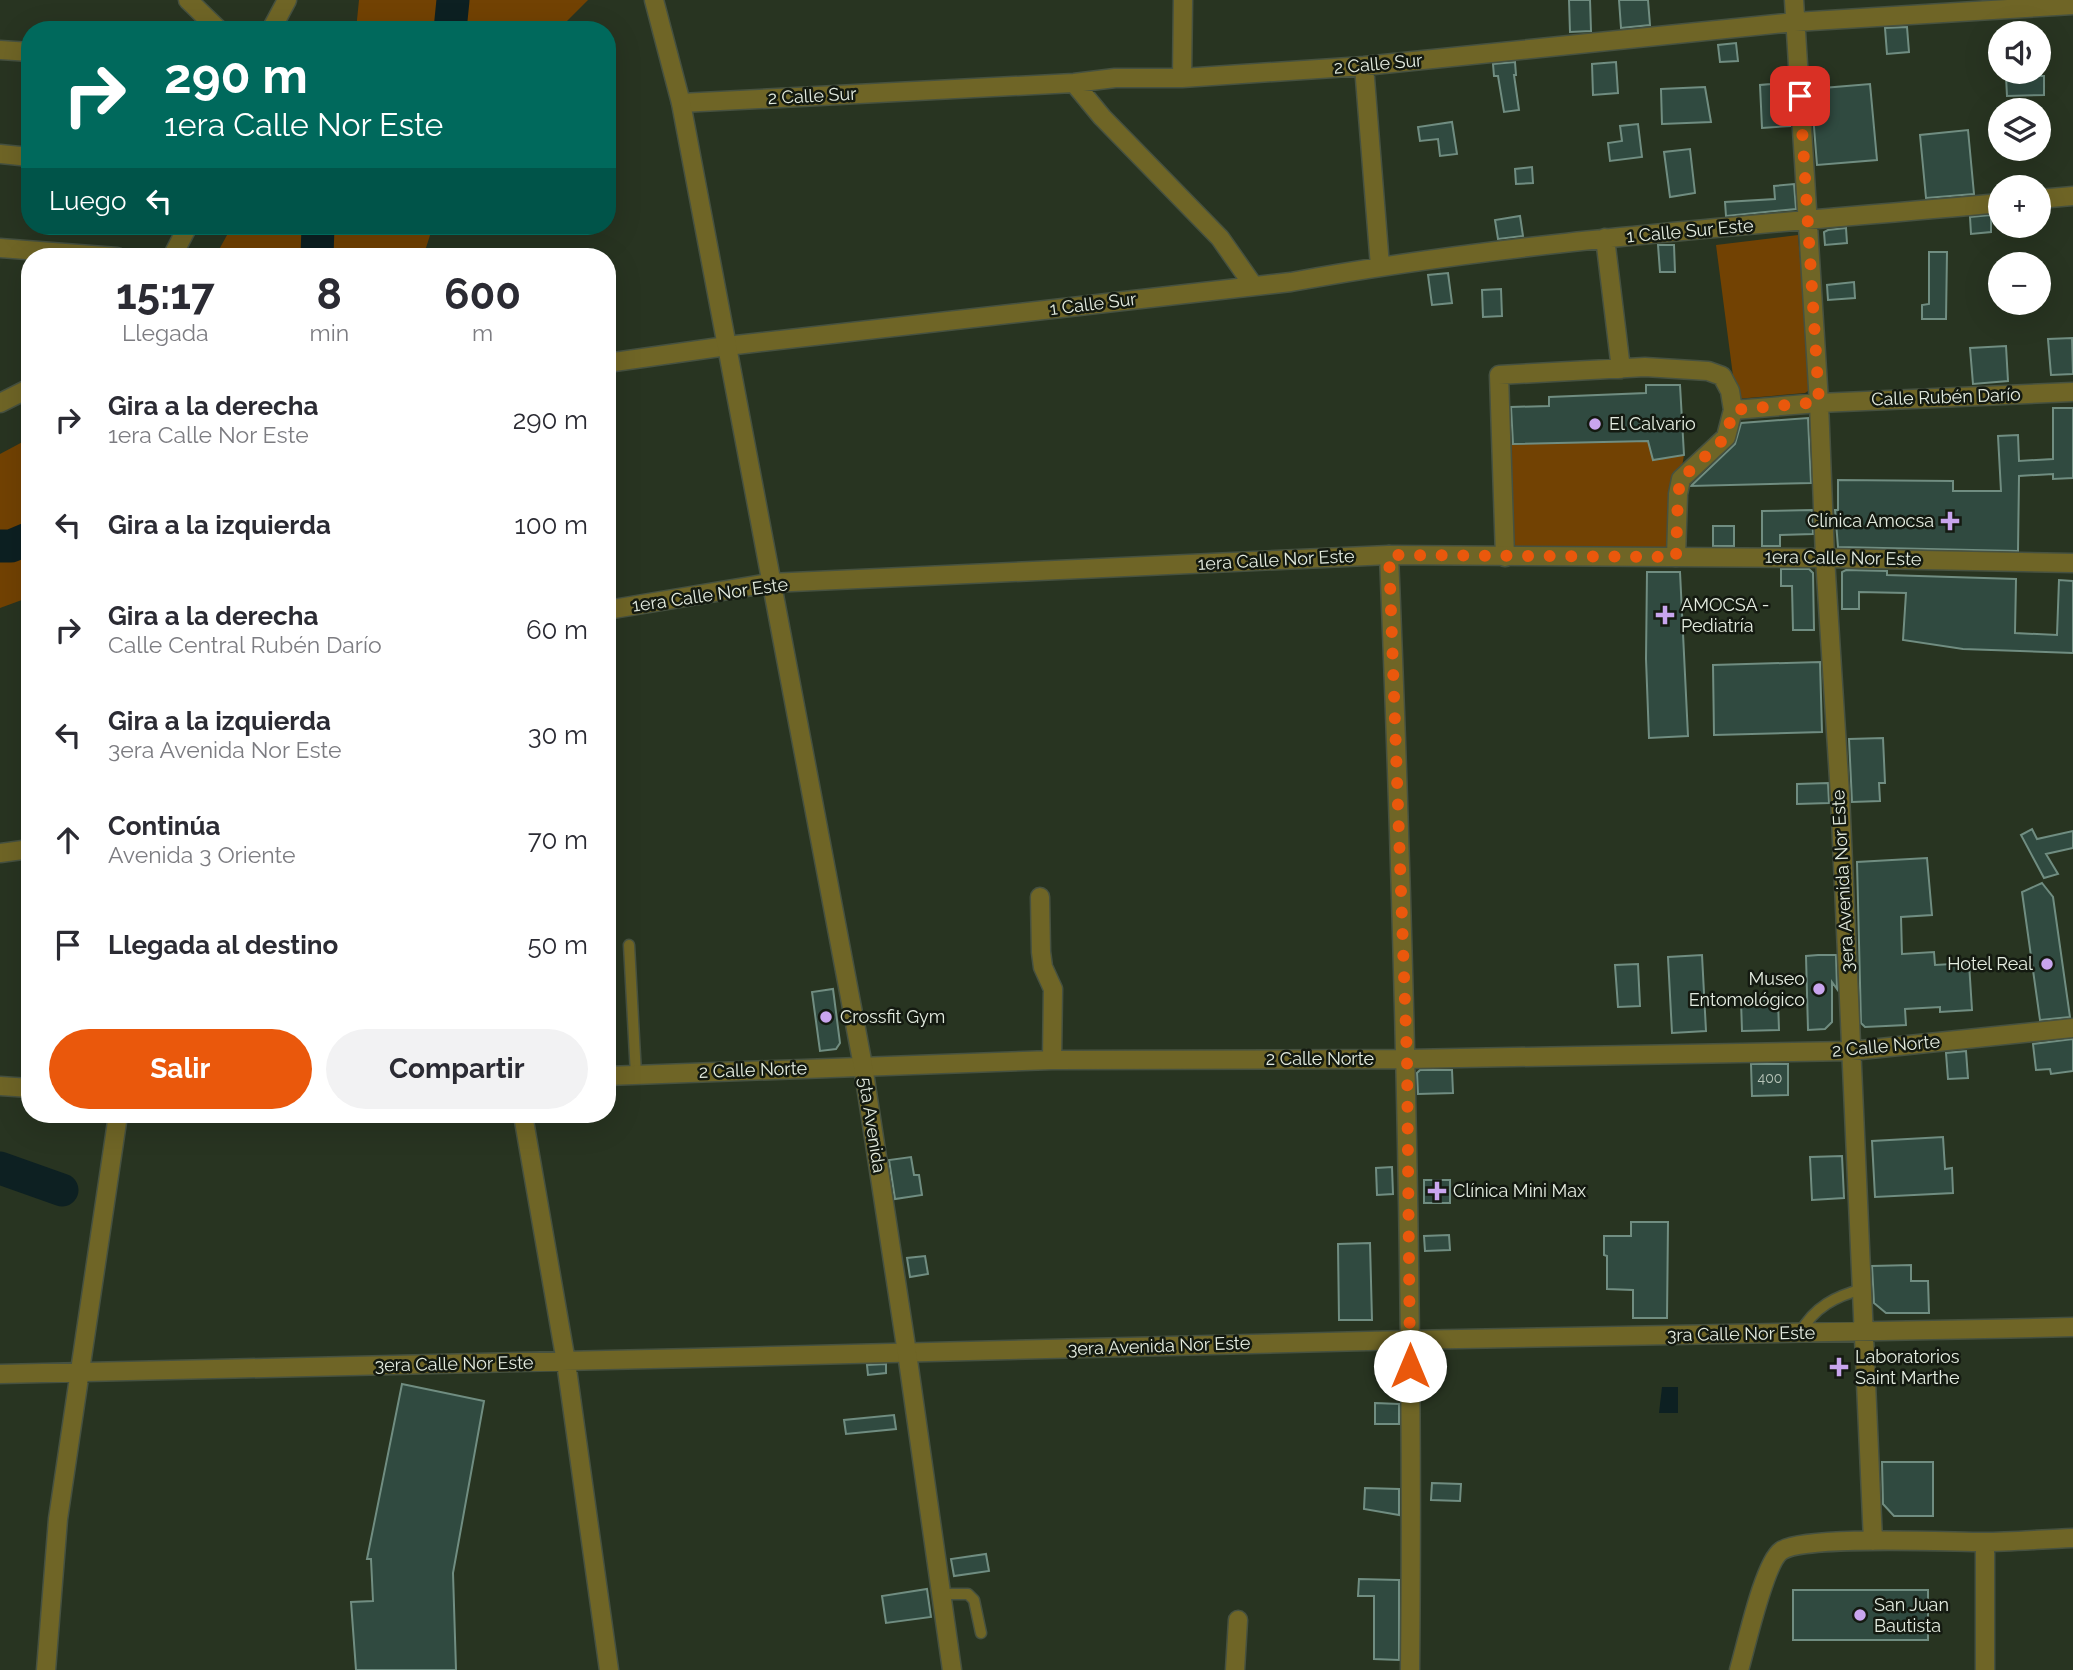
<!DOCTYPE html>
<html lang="es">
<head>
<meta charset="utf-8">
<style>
  :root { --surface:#fff; --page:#f2f2f3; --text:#2b2b33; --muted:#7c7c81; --accent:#ea580c }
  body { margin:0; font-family:Raleway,sans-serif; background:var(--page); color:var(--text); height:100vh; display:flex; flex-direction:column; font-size:26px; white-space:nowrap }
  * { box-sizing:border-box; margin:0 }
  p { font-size:23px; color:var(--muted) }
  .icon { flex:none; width:38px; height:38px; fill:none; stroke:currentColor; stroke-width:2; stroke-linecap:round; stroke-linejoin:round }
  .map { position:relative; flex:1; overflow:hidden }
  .sheet { position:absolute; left:21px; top:248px; width:595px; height:875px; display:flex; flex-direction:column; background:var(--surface); border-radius:28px; box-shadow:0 7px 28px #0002 }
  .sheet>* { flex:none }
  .hud { position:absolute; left:21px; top:21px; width:595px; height:214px; border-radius:28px; box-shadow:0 7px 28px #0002; background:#00695c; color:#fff; overflow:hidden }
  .tools { position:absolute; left:1988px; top:21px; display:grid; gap:14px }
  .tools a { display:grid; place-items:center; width:63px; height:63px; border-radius:50%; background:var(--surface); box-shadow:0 7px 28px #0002; font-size:35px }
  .pin { position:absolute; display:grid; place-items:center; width:60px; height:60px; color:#fff; margin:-30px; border-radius:14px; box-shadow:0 4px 10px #0006 }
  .me { position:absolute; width:77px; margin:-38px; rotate:0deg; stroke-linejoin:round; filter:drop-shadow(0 0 5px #0008) }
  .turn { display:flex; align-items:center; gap:24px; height:147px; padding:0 28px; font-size:32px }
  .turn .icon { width:91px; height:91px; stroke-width:2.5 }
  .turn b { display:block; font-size:49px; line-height:60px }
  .then { display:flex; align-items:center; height:66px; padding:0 28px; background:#0003; gap:14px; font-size:26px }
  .eta { display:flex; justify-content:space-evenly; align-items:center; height:119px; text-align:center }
  .eta b { font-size:42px; font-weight:700; line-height:49px }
  .action { display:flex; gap:14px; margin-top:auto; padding:14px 28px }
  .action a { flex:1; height:80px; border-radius:42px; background:var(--accent); color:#fff; font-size:28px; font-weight:700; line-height:80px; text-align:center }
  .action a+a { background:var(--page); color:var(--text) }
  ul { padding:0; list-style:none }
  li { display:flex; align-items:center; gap:21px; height:105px; padding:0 28px }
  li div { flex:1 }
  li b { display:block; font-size:26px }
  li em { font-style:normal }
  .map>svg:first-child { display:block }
</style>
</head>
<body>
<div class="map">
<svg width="2073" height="1670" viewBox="0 0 2073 1670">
  <rect width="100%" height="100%" fill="#283421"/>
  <path fill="#724203" d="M 359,0 L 588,0 L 558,30 L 356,30 Z
    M 232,226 L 433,226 L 423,257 L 215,257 Z
    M 1798,235 L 1811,389 L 1805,393 L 1736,399 L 1716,245 Z
    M 30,438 L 30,597 L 0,608 L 0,454 Z
    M 1648,441 L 1653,460 L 1684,455 L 1668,548 L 1511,547 L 1509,444 Z"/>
  <path fill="#0d2022" d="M 1662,1387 L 1678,1387 L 1678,1413 L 1659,1413 Z"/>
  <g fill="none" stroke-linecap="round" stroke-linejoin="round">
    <path stroke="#0d2022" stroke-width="33" d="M 450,30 L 453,0
      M 317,257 L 318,226
      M 0,546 L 11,546 L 30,538
      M 0,1168 L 62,1190"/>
  </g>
  <path fill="#304a40" stroke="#708d81" stroke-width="2" d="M 1569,0 L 1590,0 L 1591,31 L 1570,32 Z
    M 1619,0 L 1648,0 L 1650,25 L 1621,28 Z
    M 1907,27 L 1909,52 L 1887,54 L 1885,28 Z
    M 1736,43 L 1738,61 L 1720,62 L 1718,45 Z
    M 1515,62 L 1516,75 L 1514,75 L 1519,110 L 1504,112 L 1498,76 L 1494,76 L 1493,64 Z
    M 1616,62 L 1618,93 L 1593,95 L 1592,64 Z
    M 2006,76 L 2044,76 L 2044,95 L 2007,96 Z
    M 1788,79 L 1790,126 L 1762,128 L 1760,85 L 1771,84 L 1771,80 Z
    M 1870,84 L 1877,160 L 1817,165 L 1811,89 Z
    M 1705,87 L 1711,122 L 1662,124 L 1661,89 Z
    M 1452,122 L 1457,154 L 1440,156 L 1438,139 L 1420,141 L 1418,127 Z
    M 1638,124 L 1642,157 L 1610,161 L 1608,143 L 1622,141 L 1620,126 Z
    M 1968,130 L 1974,194 L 1926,198 L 1920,135 Z
    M 1690,149 L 1695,193 L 1670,197 L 1664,152 Z
    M 1532,167 L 1533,183 L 1516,184 L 1515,169 Z
    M 1794,184 L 1796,209 L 1726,216 L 1725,202 L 1775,199 L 1774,186 Z
    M 1991,215 L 1991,232 L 1971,234 L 1970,217 Z
    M 1520,216 L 1523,236 L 1498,239 L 1495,220 Z
    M 1846,228 L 1847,243 L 1825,245 L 1824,232 L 1828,230 Z
    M 1658,245 L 1674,245 L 1675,272 L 1660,272 Z
    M 1929,252 L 1947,252 L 1946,319 L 1922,319 L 1922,305 L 1929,304 Z
    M 1448,273 L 1452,303 L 1432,305 L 1428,275 Z
    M 1854,282 L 1855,298 L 1828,300 L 1827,285 Z
    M 1501,289 L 1502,316 L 1483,317 L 1482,290 Z
    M 2072,338 L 2073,374 L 2051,375 L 2048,339 Z
    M 2006,346 L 2008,381 L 1973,384 L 1970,348 Z
    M 1646,385 L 1680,385 L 1684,455 L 1653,460 L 1648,441 L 1513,444 L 1511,407 L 1549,406 L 1549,397 L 1646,393 Z
    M 2053,408 L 2073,408 L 2073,478 L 2053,479 L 2053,474 L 2019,476 L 2018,551 L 1838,547 L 1835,510 L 1838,510 L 1838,480 L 1953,481 L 1953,491 L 2001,491 L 1998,436 L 2018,435 L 2019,461 L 2053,459 Z
    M 1808,418 L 1811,483 L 1691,486 L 1735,444 L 1741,423 Z
    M 1812,510 L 1813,534 L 1780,535 L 1780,546 L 1762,546 L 1762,511 Z
    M 1713,526 L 1734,526 L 1734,546 L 1713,546 Z
    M 1781,569 L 1809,569 L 1813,573 L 1814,630 L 1793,630 L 1792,586 L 1781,586 Z
    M 1846,570 L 1887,571 L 1887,575 L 2016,579 L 2015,633 L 2057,635 L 2059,580 L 2073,581 L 2073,653 L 1963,649 L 1903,640 L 1906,593 L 1859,592 L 1859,609 L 1842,609 L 1842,572 Z
    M 1647,572 L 1680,572 L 1688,736 L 1649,738 L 1646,659 Z
    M 1820,662 L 1822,732 L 1714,735 L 1713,665 Z
    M 1883,738 L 1885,783 L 1879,783 L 1880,801 L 1852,802 L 1849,739 Z
    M 1828,783 L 1829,803 L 1797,804 L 1797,784 Z
    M 2032,829 L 2037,839 L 2073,831 L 2073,848 L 2046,854 L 2058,874 L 2044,878 L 2021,835 Z
    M 1927,858 L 1932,915 L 1901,917 L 1902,954 L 1934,952 L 1935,965 L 1969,963 L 1972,1010 L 1940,1012 L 1940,1007 L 1905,1009 L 1906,1025 L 1865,1027 L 1861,1023 L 1857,862 Z
    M 2042,883 L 2053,897 L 2070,1017 L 2040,1020 L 2022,892 Z
    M 1702,955 L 1706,1031 L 1672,1033 L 1668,957 Z
    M 1818,955 L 1836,955 L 1837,989 L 1832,982 L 1832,1022 L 1825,1029 L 1808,1030 L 1806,956 Z
    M 1638,964 L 1640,1006 L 1618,1007 L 1615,965 Z
    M 833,989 L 840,1043 L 836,1049 L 820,1051 L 812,992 Z
    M 1778,1000 L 1779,1030 L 1742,1031 L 1741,1001 Z
    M 2073,1039 L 2073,1071 L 2051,1074 L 2050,1069 L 2036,1070 L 2033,1044 Z
    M 1966,1051 L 1968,1078 L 1948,1079 L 1946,1053 Z
    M 1751,1064 L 1788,1064 L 1788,1095 L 1752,1096 Z
    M 1420,1070 L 1452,1070 L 1453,1093 L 1418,1094 L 1417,1073 Z
    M 1943,1137 L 1945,1169 L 1952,1168 L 1953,1193 L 1875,1197 L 1872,1141 Z
    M 1842,1156 L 1844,1198 L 1812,1200 L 1810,1157 Z
    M 911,1157 L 914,1175 L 919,1175 L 922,1195 L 895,1199 L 889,1160 Z
    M 1392,1167 L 1393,1194 L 1377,1195 L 1376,1168 Z
    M 1424,1180 L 1450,1180 L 1450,1203 L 1424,1203 Z
    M 1631,1222 L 1668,1222 L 1667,1318 L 1633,1318 L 1633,1290 L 1607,1289 L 1607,1256 L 1604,1255 L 1604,1236 L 1631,1236 Z
    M 1449,1235 L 1450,1250 L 1425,1251 L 1424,1236 Z
    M 1370,1243 L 1372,1320 L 1339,1320 L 1338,1244 Z
    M 925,1256 L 928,1274 L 910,1277 L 907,1258 Z
    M 1911,1265 L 1911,1281 L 1928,1281 L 1929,1313 L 1886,1313 L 1874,1303 L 1872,1266 Z
    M 886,1364 L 886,1373 L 868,1375 L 867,1365 Z
    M 402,1384 L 484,1401 L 453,1573 L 456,1670 L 356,1670 L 351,1602 L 373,1601 L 371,1559 L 367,1559 Z
    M 1375,1403 L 1399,1404 L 1399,1424 L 1375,1424 Z
    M 894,1415 L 896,1429 L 846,1434 L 844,1420 Z
    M 1882,1462 L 1933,1462 L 1933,1516 L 1894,1516 L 1883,1504 Z
    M 1432,1483 L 1461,1484 L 1460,1501 L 1431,1500 Z
    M 1365,1488 L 1399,1489 L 1399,1515 L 1364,1509 Z
    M 986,1554 L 989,1571 L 954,1576 L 951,1559 Z
    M 1359,1579 L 1399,1580 L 1399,1660 L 1374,1659 L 1374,1596 L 1358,1596 Z
    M 927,1589 L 931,1617 L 886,1623 L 882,1596 Z
    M 1793,1590 L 1928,1590 L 1928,1640 L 1793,1640 Z"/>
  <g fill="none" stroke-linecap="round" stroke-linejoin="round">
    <g stroke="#465140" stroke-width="13">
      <path id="service" d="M 629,945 L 636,1075
        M 1800,1333 C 1814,1307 1836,1296 1863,1289
        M 942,1594 L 968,1594 L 974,1600 L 981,1633"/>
    </g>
    <g stroke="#465140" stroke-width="21">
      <path id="minor" d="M 188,0 L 219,30
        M 271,30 L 287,0
        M 0,50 L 30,52
        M 1364,66 L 1380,266
        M 1182,78 L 1183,0
        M 1074,83 L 1102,117 L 1220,238 L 1253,285
        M 681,103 L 1074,83 L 1115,78 L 1182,78 L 1364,66 L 1795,22 L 2073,5
        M 0,154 L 30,157
        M 2039,199 L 2073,196
        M 1605,238 L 1621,369
        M 0,248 L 117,257
        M 172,257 L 188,226
        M 607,363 L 727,346 L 1291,282 C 1525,239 1763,225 2000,203
        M 0,403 L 30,388
        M 1733,410 L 1819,403 L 1794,0
        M 1389,555 C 1404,927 1414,1298 1410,1670
        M 1505,557 L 1499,375 L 1645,367 L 1708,371 L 1722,376 L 1730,391 L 1733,410 L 1726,437 L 1681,479 L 1678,494 L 1676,557
        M 1825,558 L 1840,795 L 1873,1541
        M 607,610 L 770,583
        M 0,853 L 30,849
        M 1040,897 L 1041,952 L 1043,967 L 1053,989 L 1052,1060
        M 607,1076 L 1052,1060 L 1407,1059 L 1851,1051 L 2073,1028
        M 0,1086 L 30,1088
        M 523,1115 L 566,1362 L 609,1670
        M 0,1374 C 469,1365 937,1351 1406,1340 C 1629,1334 1851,1333 2073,1327
        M 1985,1542 L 1985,1670
        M 46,1670 L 58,1519 L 118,1115
        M 1235,1670 L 1238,1620
        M 1739,1670 C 1746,1647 1764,1563 1781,1551 C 1804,1535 1948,1542 1983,1542 C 2013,1542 2043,1539 2073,1538"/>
    </g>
    <g stroke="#465140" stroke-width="21">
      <path id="tertiary" d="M 654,0 L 681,103 L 863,1066 L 907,1353 L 952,1670
        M 1825,558 L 1819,403 L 2073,392
        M 770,583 L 1389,555 L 1825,558 L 2073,563"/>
    </g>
    <use href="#service" stroke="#6f6526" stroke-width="10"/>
    <use href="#minor" stroke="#6f6526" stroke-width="18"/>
    <use href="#tertiary" stroke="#6f6526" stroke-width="18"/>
  </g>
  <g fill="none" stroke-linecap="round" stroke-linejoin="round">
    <path stroke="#ea580c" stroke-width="12" stroke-dasharray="0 21.6" d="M 1410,1366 L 1407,1059 L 1389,555 L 1676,557 L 1678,494 L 1681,479 L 1726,437 L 1733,410 L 1819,402 L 1800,96"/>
  </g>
  <g fill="#c9a5ee" stroke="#141a11" stroke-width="2.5">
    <circle cx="1595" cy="424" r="7"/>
    <path d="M1946.5 510.5h7v7h7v7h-7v7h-7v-7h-7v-7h7z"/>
    <path d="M1661.5 604.5h7v7h7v7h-7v7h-7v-7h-7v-7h7z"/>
    <circle cx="2047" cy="964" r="7"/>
    <circle cx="1819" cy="989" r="7"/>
    <circle cx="826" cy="1017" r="7"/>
    <path d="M1433.5 1180.5h7v7h7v7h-7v7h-7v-7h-7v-7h7z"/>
    <path d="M1835.5 1356.5h7v7h7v7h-7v7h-7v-7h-7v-7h7z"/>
    <circle cx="1860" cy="1615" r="7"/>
  </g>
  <g text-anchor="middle" stroke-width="5" stroke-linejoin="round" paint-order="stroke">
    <g font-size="14" fill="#b7c4b8">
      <text x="1770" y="1083">400</text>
    </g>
    <g font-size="18" fill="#e4ece0" stroke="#141a11">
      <text transform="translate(1378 64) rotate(-5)" y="6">2 Calle Sur</text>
      <text transform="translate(812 96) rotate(-3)" y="6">2 Calle Sur</text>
      <text transform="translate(1690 231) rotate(-5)" y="6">1 Calle Sur Este</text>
      <text transform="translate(1093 304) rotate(-7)" y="6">1 Calle Sur</text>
      <text transform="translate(1946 397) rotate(-2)" y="6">Calle Rubén Darío</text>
      <text transform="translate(1843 558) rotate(1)" y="6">1era Calle Nor Este</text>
      <text transform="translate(1276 560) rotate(-3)" y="6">1era Calle Nor Este</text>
      <text transform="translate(710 595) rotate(-8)" y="6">1era Calle Nor Este</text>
      <text transform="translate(1843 881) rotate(-93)" y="6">3era Avenida Nor Este</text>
      <text transform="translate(1886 1046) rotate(-5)" y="6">2 Calle Norte</text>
      <text x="1320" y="1065">2 Calle Norte</text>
      <text transform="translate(753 1070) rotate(-2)" y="6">2 Calle Norte</text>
      <text transform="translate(872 1125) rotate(81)" y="6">5ta Avenida</text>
      <text transform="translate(1741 1334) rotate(-1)" y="6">3ra Calle Nor Este</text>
      <text transform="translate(1159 1346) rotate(-2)" y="6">3era Avenida Nor Este</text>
      <text transform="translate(454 1364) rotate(-1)" y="6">3era Calle Nor Este</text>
    </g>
    <g font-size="18" fill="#e4ece0" stroke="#141a11" text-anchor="start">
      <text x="1609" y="430">El Calvario</text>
      <text x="1934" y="527" text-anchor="end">Clínica Amocsa</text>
      <text x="1681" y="611">AMOCSA -<tspan x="1681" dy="21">Pediatría</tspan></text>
      <text x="2033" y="970" text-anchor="end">Hotel Real</text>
      <text x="1805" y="985" text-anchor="end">Museo<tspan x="1805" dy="21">Entomológico</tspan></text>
      <text x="840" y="1023">Crossfit Gym</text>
      <text x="1453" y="1197">Clínica Mini Max</text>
      <text x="1855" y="1363">Laboratorios<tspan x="1855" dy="21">Saint Marthe</tspan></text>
      <text x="1874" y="1611">San Juan<tspan x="1874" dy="21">Bautista</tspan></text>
    </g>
  </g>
</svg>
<div class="tools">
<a><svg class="icon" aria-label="sound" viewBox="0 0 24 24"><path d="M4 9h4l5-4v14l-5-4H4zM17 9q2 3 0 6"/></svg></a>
<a><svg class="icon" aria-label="layers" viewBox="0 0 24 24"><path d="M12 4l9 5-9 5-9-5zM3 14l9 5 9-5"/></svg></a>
<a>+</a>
<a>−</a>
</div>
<div class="pin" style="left:1800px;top:96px;background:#d93025"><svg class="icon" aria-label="arrive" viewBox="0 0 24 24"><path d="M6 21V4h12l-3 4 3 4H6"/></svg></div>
<svg class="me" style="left:1410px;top:1366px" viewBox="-20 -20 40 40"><circle r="19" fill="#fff"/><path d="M0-13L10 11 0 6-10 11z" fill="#ea580c"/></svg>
<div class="hud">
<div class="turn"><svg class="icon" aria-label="right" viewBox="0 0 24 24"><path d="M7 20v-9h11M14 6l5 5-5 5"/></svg><div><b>290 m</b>1era Calle Nor Este</div></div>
<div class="then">Luego<svg class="icon" aria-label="left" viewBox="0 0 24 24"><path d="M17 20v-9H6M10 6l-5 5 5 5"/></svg></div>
</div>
<section class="sheet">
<div class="eta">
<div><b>15:17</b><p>Llegada</p></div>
<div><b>8</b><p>min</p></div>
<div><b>600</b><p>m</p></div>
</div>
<ul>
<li><svg class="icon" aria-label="right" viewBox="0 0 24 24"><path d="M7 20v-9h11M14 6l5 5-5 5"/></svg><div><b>Gira a la derecha</b><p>1era Calle Nor Este</p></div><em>290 m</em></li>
<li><svg class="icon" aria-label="left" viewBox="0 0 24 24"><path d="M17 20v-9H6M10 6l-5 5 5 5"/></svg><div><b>Gira a la izquierda</b></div><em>100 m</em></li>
<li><svg class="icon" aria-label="right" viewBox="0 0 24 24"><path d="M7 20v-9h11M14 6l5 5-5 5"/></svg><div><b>Gira a la derecha</b><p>Calle Central Rubén Darío</p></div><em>60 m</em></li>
<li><svg class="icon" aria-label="left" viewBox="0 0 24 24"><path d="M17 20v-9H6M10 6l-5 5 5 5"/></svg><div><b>Gira a la izquierda</b><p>3era Avenida Nor Este</p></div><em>30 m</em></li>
<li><svg class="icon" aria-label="ahead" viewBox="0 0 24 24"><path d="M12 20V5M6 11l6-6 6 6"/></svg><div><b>Continúa</b><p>Avenida 3 Oriente</p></div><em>70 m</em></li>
<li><svg class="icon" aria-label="arrive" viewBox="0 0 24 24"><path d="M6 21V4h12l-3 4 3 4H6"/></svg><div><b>Llegada al destino</b></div><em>50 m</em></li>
</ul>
<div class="action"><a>Salir</a><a>Compartir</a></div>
</section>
</div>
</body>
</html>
